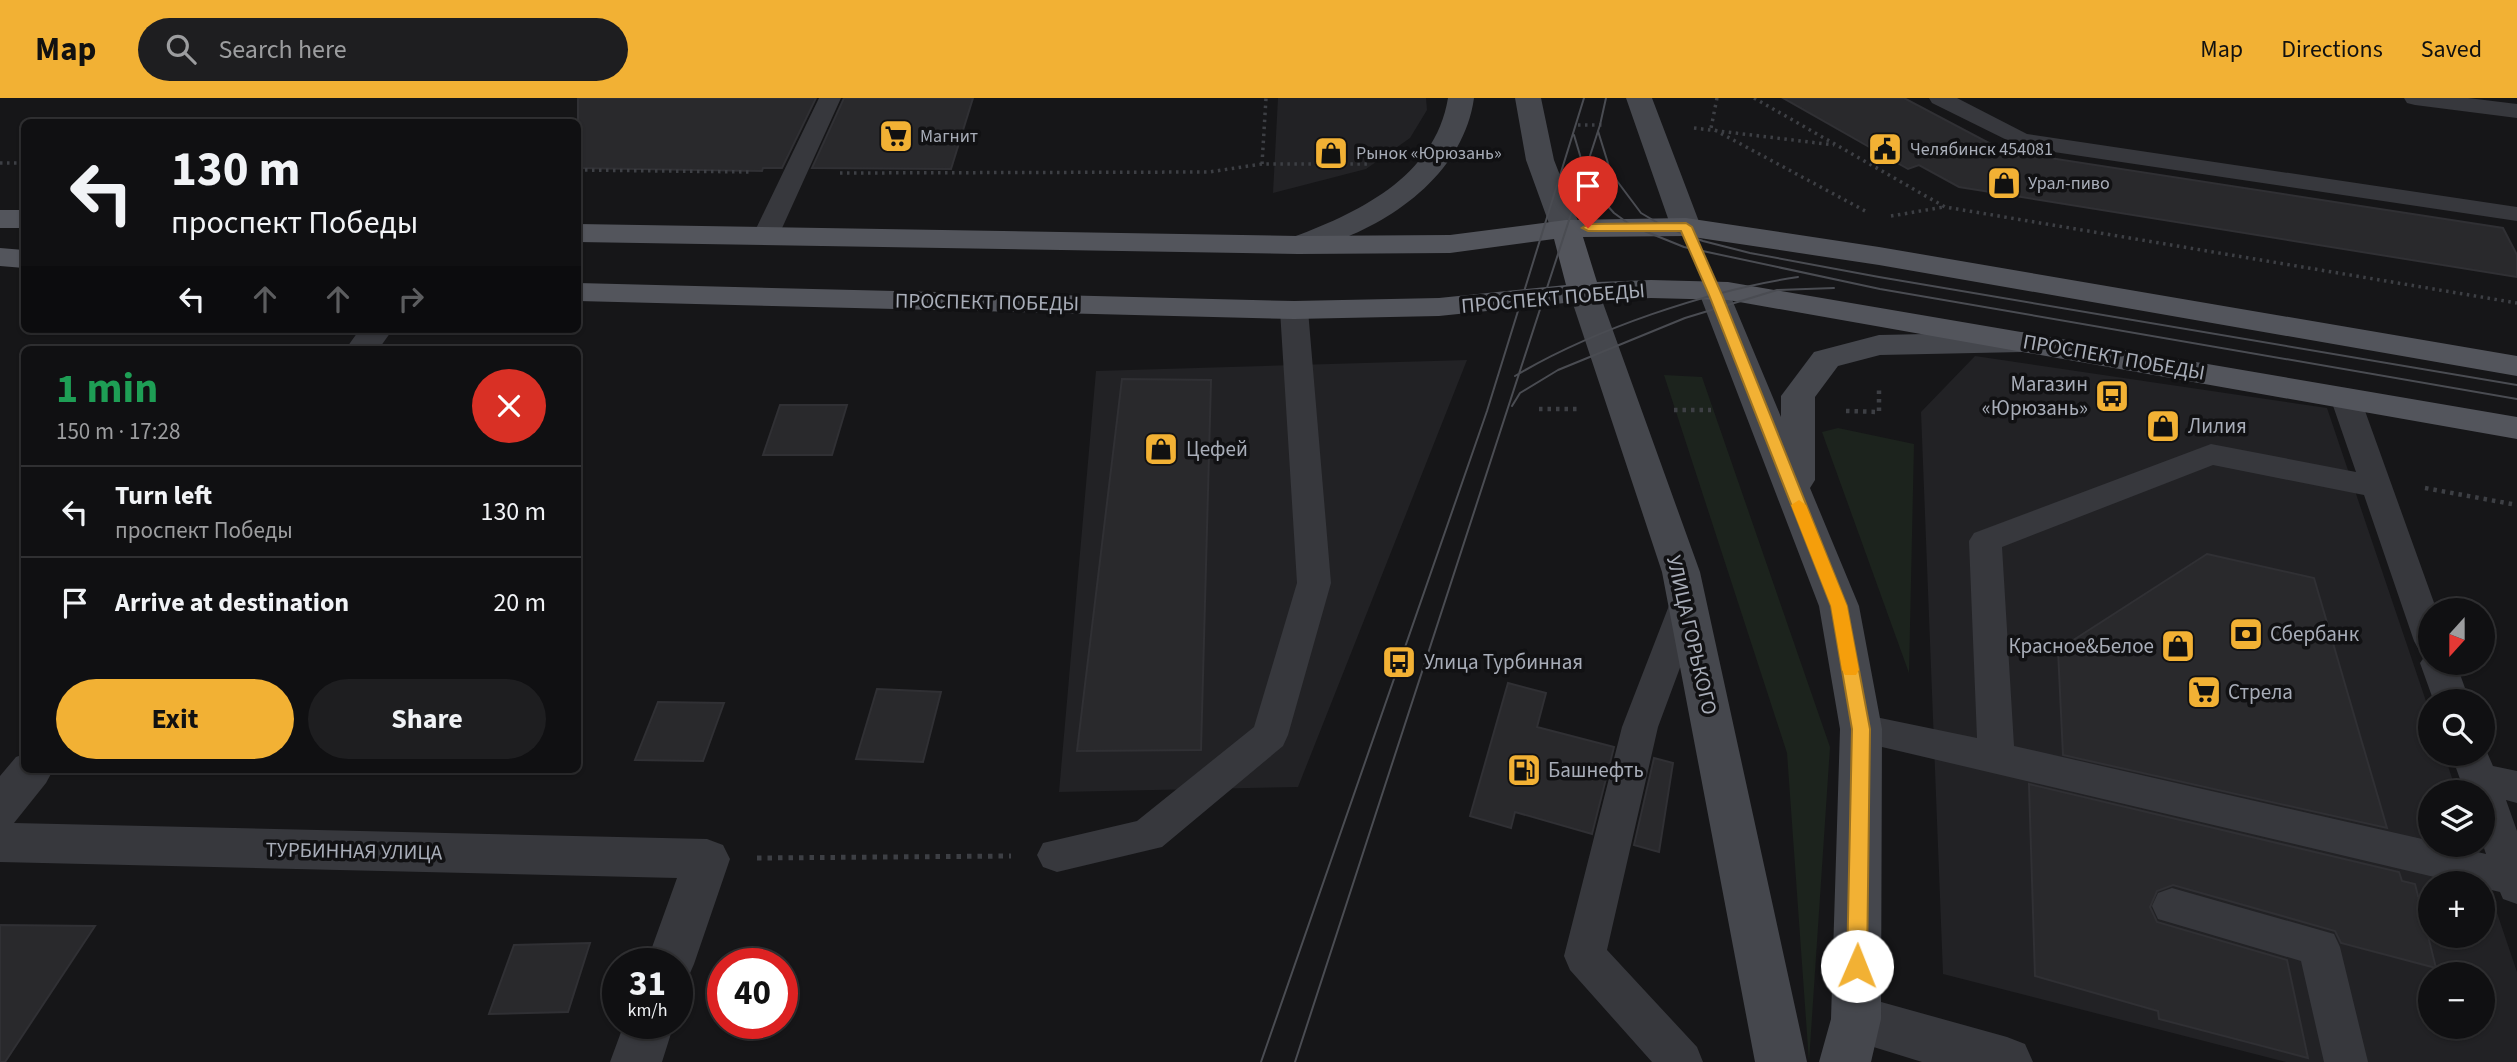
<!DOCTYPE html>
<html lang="en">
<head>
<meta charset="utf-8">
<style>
  :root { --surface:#101012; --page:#1e1e20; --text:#f1f3f6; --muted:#9c9d9f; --line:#303032; --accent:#f2b134 }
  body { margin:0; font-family:"Source Sans 3",sans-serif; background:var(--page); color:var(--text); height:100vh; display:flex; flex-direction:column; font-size:26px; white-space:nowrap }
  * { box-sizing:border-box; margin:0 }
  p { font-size:23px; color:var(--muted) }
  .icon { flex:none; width:38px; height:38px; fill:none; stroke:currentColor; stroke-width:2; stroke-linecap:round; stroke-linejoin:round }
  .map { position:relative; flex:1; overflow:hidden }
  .panel { position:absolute; left:21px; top:248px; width:560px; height:427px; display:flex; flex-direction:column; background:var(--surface); border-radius:10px; box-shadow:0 2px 5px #0004,0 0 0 2px var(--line) }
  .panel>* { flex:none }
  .top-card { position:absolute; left:21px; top:21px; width:560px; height:214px; border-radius:10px; box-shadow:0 2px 5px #0004,0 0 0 2px var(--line); background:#101012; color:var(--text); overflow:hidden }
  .needle { width:46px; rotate:201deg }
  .tools { position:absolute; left:2418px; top:500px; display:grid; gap:14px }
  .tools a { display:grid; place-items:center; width:77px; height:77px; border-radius:50%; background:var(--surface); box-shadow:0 2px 5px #0004,0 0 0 2px var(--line); font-size:35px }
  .speed { position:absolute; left:602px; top:850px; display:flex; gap:14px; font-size:35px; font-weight:700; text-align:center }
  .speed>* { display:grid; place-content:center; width:91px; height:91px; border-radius:50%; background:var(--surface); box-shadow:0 2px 5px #0004,0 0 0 2px var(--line); line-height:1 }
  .speed small { font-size:18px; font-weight:400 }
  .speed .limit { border:10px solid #d22; background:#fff; color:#111 }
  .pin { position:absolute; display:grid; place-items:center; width:60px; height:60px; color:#fff; margin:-72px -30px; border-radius:50% 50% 50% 0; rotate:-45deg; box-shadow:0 0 7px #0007 }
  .pin .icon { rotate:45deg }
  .me { position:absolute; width:77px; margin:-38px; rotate:1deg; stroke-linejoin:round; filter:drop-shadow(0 0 5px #0008) }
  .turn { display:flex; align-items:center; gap:24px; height:147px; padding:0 35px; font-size:32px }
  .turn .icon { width:91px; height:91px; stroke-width:2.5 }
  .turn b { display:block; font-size:49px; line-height:60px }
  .lanes { display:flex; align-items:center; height:66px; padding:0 35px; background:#0003; justify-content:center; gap:35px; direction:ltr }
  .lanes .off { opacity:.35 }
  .round { display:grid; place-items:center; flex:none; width:74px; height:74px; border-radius:37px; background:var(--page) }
  .headline { display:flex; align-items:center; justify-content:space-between; height:119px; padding:0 35px }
  h1 { font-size:42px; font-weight:700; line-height:52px; color:#1e9e55 }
  .button { display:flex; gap:14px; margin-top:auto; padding:14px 35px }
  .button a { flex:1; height:80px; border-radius:42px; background:var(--accent); color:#111; font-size:28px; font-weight:700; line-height:80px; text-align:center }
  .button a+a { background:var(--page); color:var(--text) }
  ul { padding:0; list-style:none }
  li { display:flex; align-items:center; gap:21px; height:91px; padding:0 35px; border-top:2px solid var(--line) }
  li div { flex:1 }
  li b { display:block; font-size:26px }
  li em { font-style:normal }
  header { display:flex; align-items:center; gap:42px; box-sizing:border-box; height:98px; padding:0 35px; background:var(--accent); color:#111 }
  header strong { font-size:33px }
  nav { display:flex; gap:38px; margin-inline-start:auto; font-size:24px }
  .search { width:490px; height:63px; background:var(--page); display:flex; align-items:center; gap:18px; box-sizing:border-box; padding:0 24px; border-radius:38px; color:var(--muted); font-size:26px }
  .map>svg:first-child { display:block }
</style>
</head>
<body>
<header>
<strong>Map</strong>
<div class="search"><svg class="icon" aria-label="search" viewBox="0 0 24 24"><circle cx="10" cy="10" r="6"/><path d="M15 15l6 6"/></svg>Search here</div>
<nav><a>Map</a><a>Directions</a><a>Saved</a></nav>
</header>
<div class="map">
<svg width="2517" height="964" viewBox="0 0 2517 964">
  <rect width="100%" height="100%" fill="#161618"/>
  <path fill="#222225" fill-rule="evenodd" d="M 1278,0 L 1426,0 L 1427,12 L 1410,40 L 1366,71 L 1273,95 Z
    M 1975,258 L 2327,310 L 2431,618 L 2431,656 L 2444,656 L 2457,695 L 2431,695 L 2431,747 L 2474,747 L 2517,874 L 2517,964 L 2286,964 L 1943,876 L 1921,314 ZM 2431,786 L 2483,786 L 2483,838 L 2431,838 ZM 2431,877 L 2483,877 L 2483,929 L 2431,929 Z
    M 1467,262 L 1298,689 L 1059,694 L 1096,273 Z"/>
  <path fill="#1c231d" d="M 1664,277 L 1702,279 L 1830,649 L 1809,964 L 1787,655 Z
    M 1838,330 L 1914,346 L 1909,575 L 1822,334 Z"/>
  <path fill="#29292c" stroke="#303034" stroke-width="2" d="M 578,0 L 816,0 L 782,70 L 763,70 L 762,73 L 578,70 Z
    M 844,0 L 973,0 L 951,71 L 812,70 Z
    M 1783,0 L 1904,0 L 2004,53 L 2503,130 L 2517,157 L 2517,179 L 1959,89 L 1919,67 L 1908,71 Z
    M 1122,281 L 1211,282 L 1201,652 L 1077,653 Z
    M 780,307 L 847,307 L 832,357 L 763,357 Z
    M 2207,456 L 2314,480 L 2387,730 L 2063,657 L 2058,552 Z
    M 1508,585 L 1546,595 L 1537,629 L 1614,649 L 1592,736 L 1515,714 L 1511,730 L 1470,718 Z
    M 877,591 L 941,594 L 923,664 L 856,661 Z
    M 658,604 L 724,605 L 703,663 L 635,662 Z
    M 1654,660 L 1673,665 L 1659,754 L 1634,747 Z
    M 2029,686 L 2399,774 L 2402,783 L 2415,786 L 2436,870 L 2341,845 L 2335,833 L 2173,787 L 2157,793 L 2150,809 L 2157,824 L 2287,862 L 2308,960 L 2159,921 L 2158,913 L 2035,878 Z
    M 0,827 L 95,828 L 5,964 L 0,964 Z
    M 590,845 L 568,914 L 489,916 L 514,847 Z"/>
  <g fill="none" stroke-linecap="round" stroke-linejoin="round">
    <path stroke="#3d3f44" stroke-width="3.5" stroke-dasharray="2.5 4.5" stroke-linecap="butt" d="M 1717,0 L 1711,30 L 1869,115
      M 1754,0 L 1945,109 L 2517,205
      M 1578,27 L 1604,27
      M 1694,30 L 1834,47
      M 0,65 L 24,65
      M 1262,66 L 1266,0
      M 578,72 L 751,74
      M 840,75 L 1209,74 L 1262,66 L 1370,66
      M 1891,118 L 1944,109"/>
    <path stroke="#3d3f44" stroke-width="4.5" stroke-dasharray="3.5 5" stroke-linecap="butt" d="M 1539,311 L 1578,311
      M 1674,312 L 1711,312
      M 1846,313 L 1879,314 L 1879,289
      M 2425,390 L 2517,407"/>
    <path stroke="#3d3f44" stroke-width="5" stroke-dasharray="4.5 6" stroke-linecap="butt" d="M 757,760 L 1011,758"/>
    <path fill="#37383d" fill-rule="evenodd" d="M 819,0 L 841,0 L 778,139 L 774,144 L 765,147 L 756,144 L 752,139 Z
      M 1929,0 L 1957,0 L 2027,36 L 2517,109 L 2517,123 L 2021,49 L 1932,5 Z
      M 2404,0 L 2468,0 L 2517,6 L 2517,20 L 2415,7 L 2407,5 Z
      M 1294,204 L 1304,206 L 1308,212 L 1331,485 L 1288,637 L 1283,648 L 1162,749 L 1057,774 L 1043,769 L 1037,757 L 1043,745 L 1137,723 L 1254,629 L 1297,485 L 1280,212 L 1284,206 Z
      M 2345,290 L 2355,292 L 2360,299 L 2437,513 L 2431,513 L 2431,565 L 2456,565 L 2470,604 L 2434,604 L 2420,565 L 2427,555 L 2419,552 L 2414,543 L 2364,397 L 2213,367 L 2002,449 L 2014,648 L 2431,743 L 2431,747 L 2448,747 L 2486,756 L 2483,747 L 2483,695 L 2465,695 L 2451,656 L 2483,656 L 2483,645 L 2493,668 L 2517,673 L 2517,705 L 2506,702 L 2517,733 L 2517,806 L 2503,801 L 2500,794 L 2483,790 L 2483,786 L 2464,786 L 1848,641 L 1843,631 L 1848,621 L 1861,616 L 1977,640 L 1969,443 L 1974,435 L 2211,346 L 2356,374 L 2330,299 L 2335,292 Z
      M 1687,492 L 1699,496 L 1704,505 L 1658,629 L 1607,852 L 1697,949 L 1703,964 L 1652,964 L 1570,872 L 1564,858 L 1622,629 L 1670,505 L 1675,496 Z
      M 2172,790 L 2334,836 L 2340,849 L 2368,964 L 2324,964 L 2301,863 L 2158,821 L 2152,808 L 2158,795 Z"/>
    <path fill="#37383d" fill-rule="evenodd" d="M 360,231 L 393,231 L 378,252 L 345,252 Z
      M 24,656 L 24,672 L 53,672 L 46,685 L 14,725 L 707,741 L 723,747 L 730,761 L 694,866 L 687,882 L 677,886 L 677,866 L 646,866 L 677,780 L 0,764 L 0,678 L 16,659 Z
      M 1856,897 L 2007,939 L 2025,946 L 2033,964 L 1922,964 L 1838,938 L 1831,921 L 1838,904 Z
      M 624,926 L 674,926 L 662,964 L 610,964 Z"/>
    <path fill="#45474d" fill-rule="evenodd" d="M 1448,0 L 1474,0 C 1464,72 1398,121 1334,144 C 1318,150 1304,157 1288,153 L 1283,147 L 1288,141 C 1356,116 1435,80 1448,0 Z
      M 1515,0 L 1541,0 L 1554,62 L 1581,131 L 1576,137 L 1566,140 L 1556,137 L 1551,131 L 1526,62 Z
      M 1626,0 L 1652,0 L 1701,129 L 1696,135 L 1686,138 L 1676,135 L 1671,129 Z
      M 1713,183 L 1724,185 L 1728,192 L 1781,319 L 1781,298 L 1814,254 L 1879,237 L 2022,234 L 2033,237 L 2038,244 L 2033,251 L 2022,254 L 1880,257 L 1838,268 L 1815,299 L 1815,382 L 1810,390 L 1859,508 L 1882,631 L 1881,921 L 1871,964 L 1819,964 L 1831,921 L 1840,631 L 1819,508 L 1698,192 L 1702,185 Z
      M 1584,185 L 1595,187 L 1599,194 L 1700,474 L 1807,964 L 1755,964 L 1662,474 L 1569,194 L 1573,187 Z"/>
    <path fill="#53555c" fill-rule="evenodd" d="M 0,112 L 24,112 L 24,130 L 0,130 Z
      M 1686,120 L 1879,149 L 2517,258 L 2517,278 L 1879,167 L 1686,138 L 1583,139 L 1597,184 L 1651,182 L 1728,184 L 2517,319 L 2517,341 L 1728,202 L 1651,200 L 1584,203 L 1439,218 L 1294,221 L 578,203 L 578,185 L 1294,203 L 1439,200 L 1566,187 L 1554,141 L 1450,155 L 1298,156 L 578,144 L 578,126 L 1298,138 L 1450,137 L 1566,122 Z
      M 0,150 L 24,152 L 24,170 L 0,168 Z"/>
    <path stroke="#4a4c52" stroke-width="2" d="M 1598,33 L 1611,75 L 1641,115 L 1663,128 L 1703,143 L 1750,155 L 1879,179 L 2517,287
      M 1574,37 L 1585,74 L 1597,96 L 1614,115 L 1632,128 L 1684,149 L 1880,191 L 2517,301
      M 1515,278 C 1592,232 1709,192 1798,179
      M 1512,308 L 1520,295 L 1558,272 L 1685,220 L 1777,192 L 1834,190
      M 1261,964 L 1487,313 L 1584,0
      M 1295,964 L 1600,27 L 1606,0"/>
  </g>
  <path fill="#f2b134" stroke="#9d7322" stroke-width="2" d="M 1686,125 L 1692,129 L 1722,197 L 1847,508 L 1870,631 L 1867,868 L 1864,875 L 1857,877 L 1849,875 L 1847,868 L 1852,631 L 1831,508 L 1709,197 L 1681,133 L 1588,133 L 1582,130 L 1588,126 Z"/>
  <path fill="#f59e0b" d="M 1799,402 L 1806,407 L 1847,508 L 1859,572 L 1856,577 L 1845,577 L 1842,572 L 1831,508 L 1791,407 Z"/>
  <defs>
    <g id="supermarket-square" transform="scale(1.75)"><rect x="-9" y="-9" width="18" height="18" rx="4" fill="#f2b134" stroke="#111113"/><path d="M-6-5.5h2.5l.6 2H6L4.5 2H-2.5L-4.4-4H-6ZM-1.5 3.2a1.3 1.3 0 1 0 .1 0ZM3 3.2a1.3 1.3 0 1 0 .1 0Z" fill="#111"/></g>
    <g id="civic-square" transform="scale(1.75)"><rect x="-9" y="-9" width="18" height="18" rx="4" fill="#f2b134" stroke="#111113"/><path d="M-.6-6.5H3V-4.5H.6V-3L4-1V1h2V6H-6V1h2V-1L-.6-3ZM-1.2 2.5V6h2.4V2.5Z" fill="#111"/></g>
    <g id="shop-square" transform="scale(1.75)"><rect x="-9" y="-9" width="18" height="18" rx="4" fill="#f2b134" stroke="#111113"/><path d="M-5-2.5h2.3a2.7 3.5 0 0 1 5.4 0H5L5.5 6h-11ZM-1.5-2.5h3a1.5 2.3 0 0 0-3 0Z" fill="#111"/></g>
    <g id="bus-square" transform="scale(1.75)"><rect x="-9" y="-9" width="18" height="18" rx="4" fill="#f2b134" stroke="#111113"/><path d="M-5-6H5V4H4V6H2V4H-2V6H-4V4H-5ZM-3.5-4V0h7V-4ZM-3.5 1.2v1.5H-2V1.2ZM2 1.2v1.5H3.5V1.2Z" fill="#111"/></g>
    <g id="bank-square" transform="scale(1.75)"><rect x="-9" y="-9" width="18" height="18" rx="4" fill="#f2b134" stroke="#111113"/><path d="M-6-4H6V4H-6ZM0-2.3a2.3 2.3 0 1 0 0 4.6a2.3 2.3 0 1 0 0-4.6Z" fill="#111"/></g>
    <g id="fuel-square" transform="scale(1.75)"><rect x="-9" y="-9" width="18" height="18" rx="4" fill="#f2b134" stroke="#111113"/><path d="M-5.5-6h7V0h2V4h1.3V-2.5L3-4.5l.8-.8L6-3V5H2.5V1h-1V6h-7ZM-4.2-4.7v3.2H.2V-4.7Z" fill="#111"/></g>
  </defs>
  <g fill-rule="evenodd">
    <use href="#supermarket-square" x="896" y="38"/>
    <use href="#civic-square" x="1885" y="51"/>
    <use href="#shop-square" x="1331" y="55"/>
    <use href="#shop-square" x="2004" y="85"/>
    <use href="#bus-square" x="2112" y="298"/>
    <use href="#shop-square" x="2163" y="328"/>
    <use href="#shop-square" x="1161" y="351"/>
    <use href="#bank-square" x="2246" y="536"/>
    <use href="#shop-square" x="2178" y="548"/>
    <use href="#bus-square" x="1399" y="564"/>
    <use href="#supermarket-square" x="2204" y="594"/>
    <use href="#fuel-square" x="1524" y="672"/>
  </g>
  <g text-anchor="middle" stroke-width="7" stroke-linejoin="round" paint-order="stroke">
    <g font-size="18" fill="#a8adb8" stroke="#111113" text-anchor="start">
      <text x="920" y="44">Магнит</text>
      <text x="1910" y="57">Челябинск 454081</text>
      <text x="1356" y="61">Рынок «Юрюзань»</text>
      <text x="2028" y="91">Урал-пиво</text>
    </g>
    <g font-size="21" fill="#a8adb8" stroke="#111113">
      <text transform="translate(1553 200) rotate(-5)" y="7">ПРОСПЕКТ ПОБЕДЫ</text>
      <text transform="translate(987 204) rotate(1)" y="7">ПРОСПЕКТ ПОБЕДЫ</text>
      <text transform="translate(2114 259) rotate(10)" y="7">ПРОСПЕКТ ПОБЕДЫ</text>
      <text transform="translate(1692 537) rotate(77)" y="7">УЛИЦА ГОРЬКОГО</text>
      <text transform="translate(354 753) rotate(1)" y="7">ТУРБИННАЯ УЛИЦА</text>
    </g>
    <g font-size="21" fill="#a8adb8" stroke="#111113" text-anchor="start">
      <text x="2088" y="293" text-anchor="end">Магазин<tspan x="2088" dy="24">«Юрюзань»</tspan></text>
      <text x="2188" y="335">Лилия</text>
      <text x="1186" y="358">Цефей</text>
      <text x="2270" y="543">Сбербанк</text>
      <text x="2154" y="555" text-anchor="end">Красное&amp;Белое</text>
      <text x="1424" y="571">Улица Турбинная</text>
      <text x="2228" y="601">Стрела</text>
      <text x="1548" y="679">Башнефть</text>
    </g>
  </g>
</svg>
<div class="tools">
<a><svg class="needle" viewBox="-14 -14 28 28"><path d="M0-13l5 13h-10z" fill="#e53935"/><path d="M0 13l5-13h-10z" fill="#9c9d9f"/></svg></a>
<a><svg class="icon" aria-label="search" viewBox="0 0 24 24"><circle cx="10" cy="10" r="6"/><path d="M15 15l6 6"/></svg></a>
<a><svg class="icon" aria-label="layers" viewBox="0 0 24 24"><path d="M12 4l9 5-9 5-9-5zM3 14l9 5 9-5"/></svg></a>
<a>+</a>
<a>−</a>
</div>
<div class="speed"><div>31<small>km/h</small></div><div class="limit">40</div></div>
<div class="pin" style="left:1588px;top:130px;background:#d93025"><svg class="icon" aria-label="arrive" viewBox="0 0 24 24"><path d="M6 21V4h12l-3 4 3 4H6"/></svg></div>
<svg class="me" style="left:1857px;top:868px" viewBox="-20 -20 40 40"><circle r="19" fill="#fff"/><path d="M0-13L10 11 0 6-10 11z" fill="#f2b134"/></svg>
<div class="top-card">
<div class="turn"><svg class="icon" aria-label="left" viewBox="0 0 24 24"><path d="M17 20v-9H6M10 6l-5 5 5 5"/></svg><div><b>130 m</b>проспект Победы</div></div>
<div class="lanes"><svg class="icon" aria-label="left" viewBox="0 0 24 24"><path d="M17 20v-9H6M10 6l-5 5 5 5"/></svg><svg class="icon off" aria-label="ahead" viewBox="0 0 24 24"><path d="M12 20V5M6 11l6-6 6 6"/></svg><svg class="icon off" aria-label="ahead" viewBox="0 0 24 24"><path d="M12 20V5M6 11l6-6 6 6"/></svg><svg class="icon off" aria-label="right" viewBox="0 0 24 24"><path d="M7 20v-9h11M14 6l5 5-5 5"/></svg></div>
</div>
<section class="panel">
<div class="headline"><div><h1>1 min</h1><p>150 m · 17:28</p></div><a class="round" style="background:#d93025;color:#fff"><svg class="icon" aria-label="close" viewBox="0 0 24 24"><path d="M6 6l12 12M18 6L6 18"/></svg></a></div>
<ul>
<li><svg class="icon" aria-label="left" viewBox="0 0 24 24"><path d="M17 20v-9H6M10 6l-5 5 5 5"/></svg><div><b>Turn left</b><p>проспект Победы</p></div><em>130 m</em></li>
<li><svg class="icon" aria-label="arrive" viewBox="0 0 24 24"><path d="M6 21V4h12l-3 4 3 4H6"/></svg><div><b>Arrive at destination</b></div><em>20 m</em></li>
</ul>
<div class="button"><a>Exit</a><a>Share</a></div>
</section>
</div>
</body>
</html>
